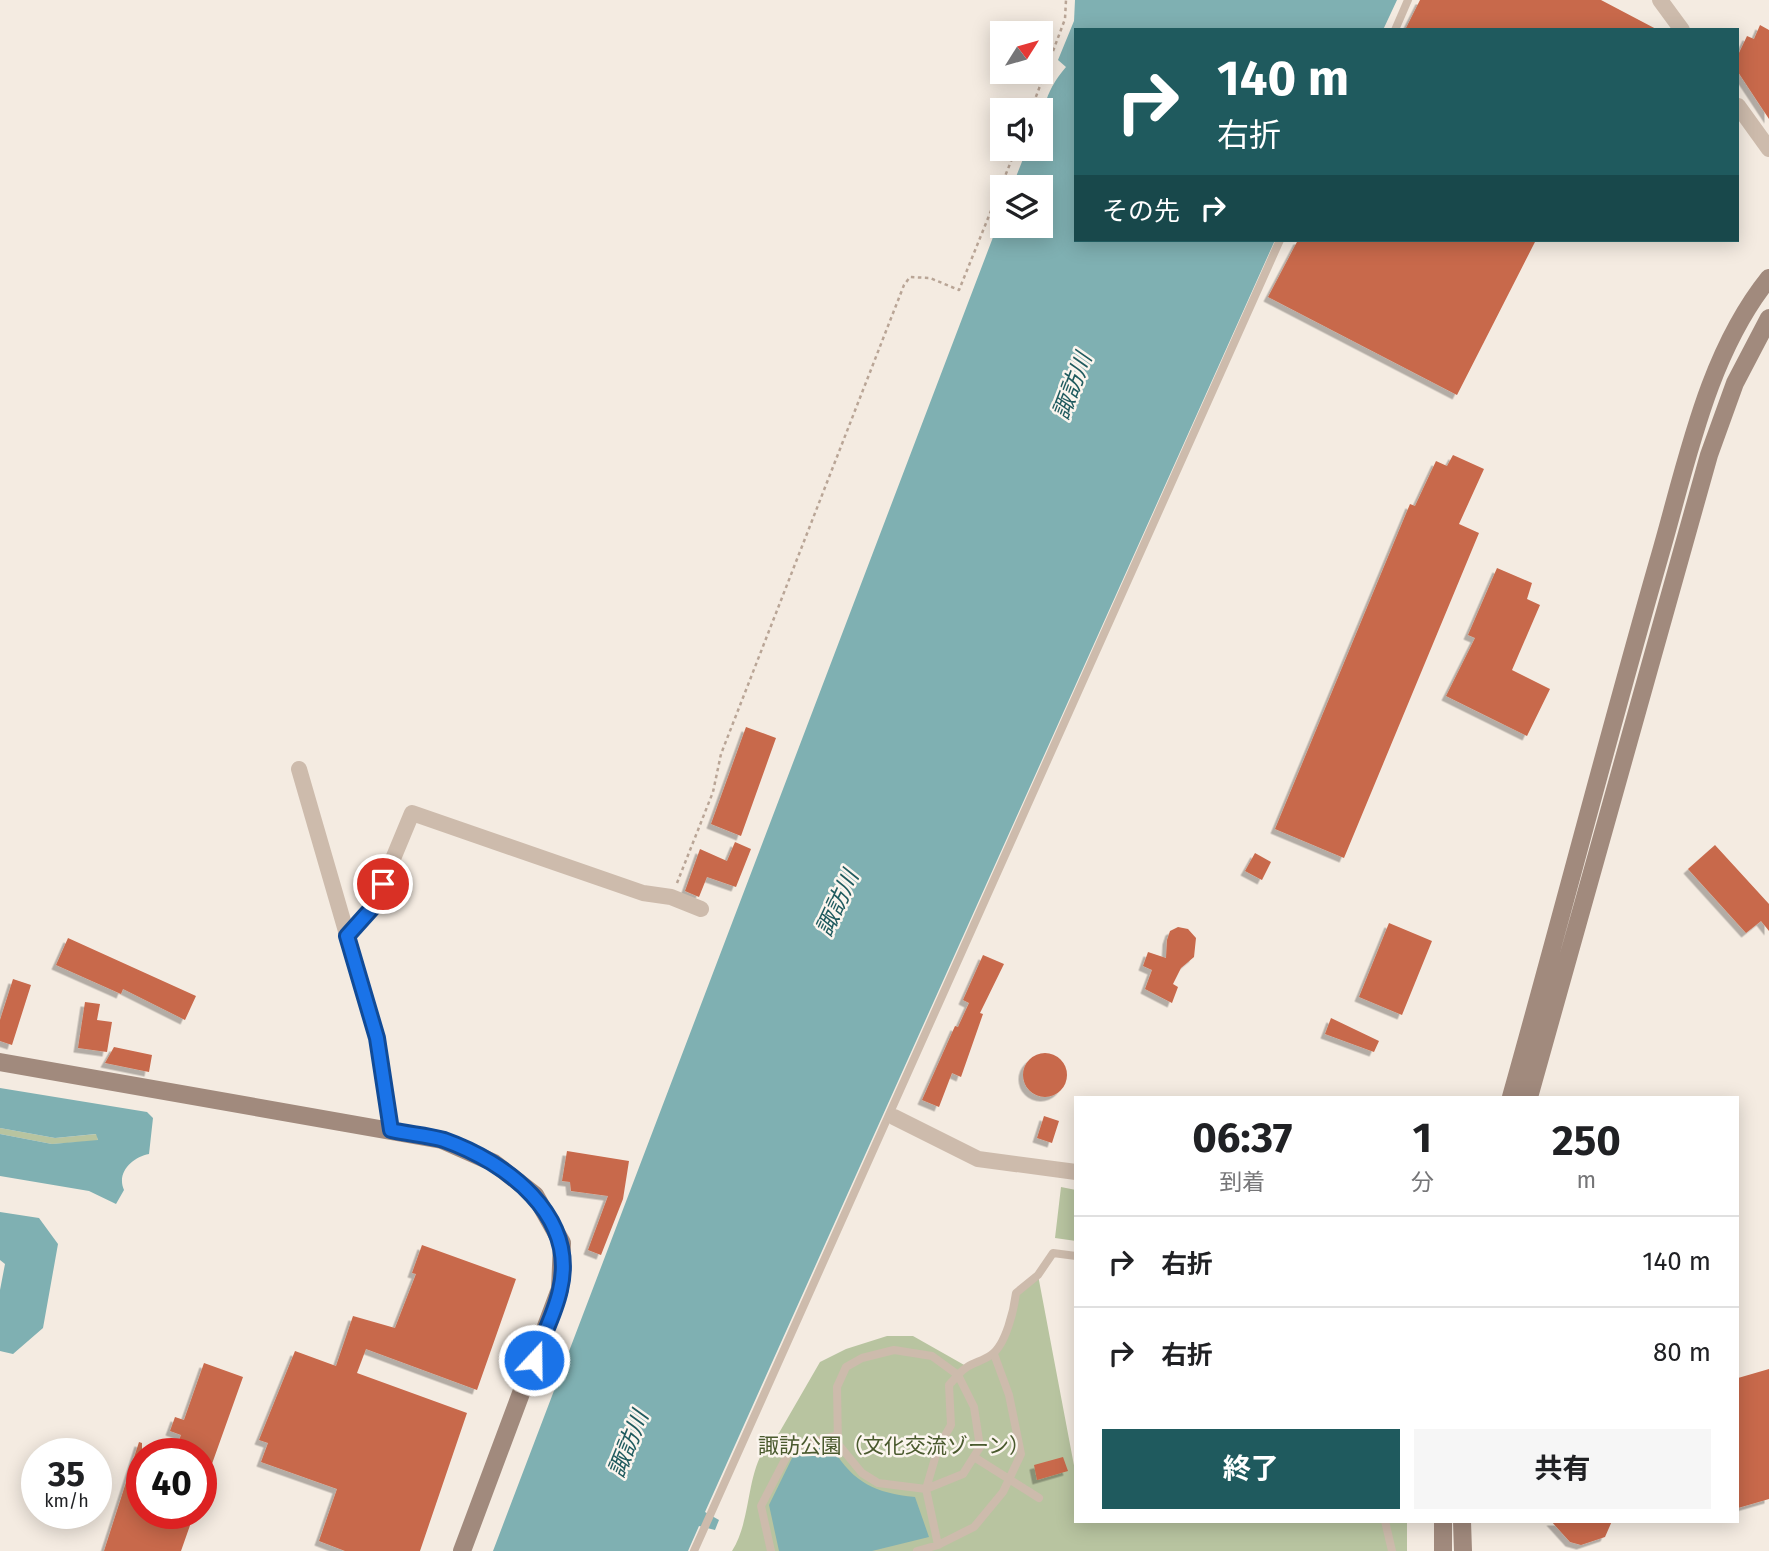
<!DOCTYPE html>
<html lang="ja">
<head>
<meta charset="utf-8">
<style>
  :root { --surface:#fff; --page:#f6f6f6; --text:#202124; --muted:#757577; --line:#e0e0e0; --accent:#1f5a5e }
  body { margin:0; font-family:"Fira Sans","Noto Sans JP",sans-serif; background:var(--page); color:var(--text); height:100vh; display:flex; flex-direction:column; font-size:26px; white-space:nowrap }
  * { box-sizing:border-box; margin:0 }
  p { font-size:23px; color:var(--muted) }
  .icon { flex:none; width:38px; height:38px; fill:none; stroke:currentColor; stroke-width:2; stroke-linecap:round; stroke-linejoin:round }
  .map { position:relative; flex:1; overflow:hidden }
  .panel { position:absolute; left:1074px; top:1096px; width:665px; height:427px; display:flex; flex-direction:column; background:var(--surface); border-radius:0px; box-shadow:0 4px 18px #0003 }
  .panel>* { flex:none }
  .banner { position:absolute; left:1074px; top:28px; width:665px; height:214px; border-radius:0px; box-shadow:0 4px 18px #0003; background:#1f5a5e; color:#fff; overflow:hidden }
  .needle { width:46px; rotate:53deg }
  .buttons { position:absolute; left:990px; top:21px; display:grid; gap:14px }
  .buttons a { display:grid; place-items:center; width:63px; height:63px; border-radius:0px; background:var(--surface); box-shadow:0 4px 18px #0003; font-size:35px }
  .speed { position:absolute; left:21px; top:1438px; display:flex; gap:14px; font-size:35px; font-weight:700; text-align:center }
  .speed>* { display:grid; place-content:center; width:91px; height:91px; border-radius:50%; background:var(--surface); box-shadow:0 4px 18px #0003; line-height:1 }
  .speed small { font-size:18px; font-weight:400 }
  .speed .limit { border:10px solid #d22; background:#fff; color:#111 }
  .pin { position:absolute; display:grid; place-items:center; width:60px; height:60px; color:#fff; margin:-30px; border:4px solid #fff; border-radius:50%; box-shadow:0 2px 7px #0007 }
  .me { position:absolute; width:77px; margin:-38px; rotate:21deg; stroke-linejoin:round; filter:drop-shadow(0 0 5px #0008) }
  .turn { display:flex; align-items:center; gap:24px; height:147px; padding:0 28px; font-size:32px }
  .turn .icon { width:91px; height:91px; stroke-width:2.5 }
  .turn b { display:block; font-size:49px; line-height:60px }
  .then { display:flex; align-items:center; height:66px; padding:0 28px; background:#0003; gap:14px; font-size:26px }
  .eta { display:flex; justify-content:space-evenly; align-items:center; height:119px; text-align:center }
  .eta b { font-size:42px; font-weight:700; line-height:49px }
  .action { display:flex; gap:14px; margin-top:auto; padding:14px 28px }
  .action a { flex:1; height:80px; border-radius:0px; background:var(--accent); color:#fff; font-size:28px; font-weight:700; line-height:80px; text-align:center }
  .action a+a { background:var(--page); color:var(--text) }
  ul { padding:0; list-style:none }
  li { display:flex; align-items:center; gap:21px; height:91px; padding:0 28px; border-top:2px solid var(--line) }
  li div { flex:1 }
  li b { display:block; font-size:26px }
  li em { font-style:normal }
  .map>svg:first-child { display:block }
</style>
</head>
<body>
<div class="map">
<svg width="1769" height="1551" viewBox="0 0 1769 1551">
  <defs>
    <filter id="shadow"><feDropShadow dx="-4.5" dy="4.5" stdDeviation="0" flood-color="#0004"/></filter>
  </defs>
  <rect width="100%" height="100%" fill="#f4ebe1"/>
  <path fill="#b8c4a0" d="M 0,1128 L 55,1138 L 97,1134 L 98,1141 L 52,1144 L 0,1134 Z
    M 1061,1187 L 1076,1190 L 1076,1241 L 1055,1238 Z
    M 1038,1275 L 1076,1476 L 1076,1521 L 1407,1521 L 1407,1551 L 732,1551 C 755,1515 743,1460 779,1433 L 820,1362 L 846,1349 L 887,1336 L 913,1336 L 966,1366 L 994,1354 L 1013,1317 L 1016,1293 Z"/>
  <path fill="#7fb0b2" d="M 1075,0 L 1397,0 L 1383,30 L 1076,30 L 1076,240 L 1275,240 L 705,1512 L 719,1520 L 715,1530 L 699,1526 L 688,1551 L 493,1551 L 1003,211 L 1003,226 L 1041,226 L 1041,187 L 1012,187 L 1027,149 L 1041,149 C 1041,114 1043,94 1066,67 L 1058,60 L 1074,21 Z
    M 0,1088 L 147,1112 L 153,1118 L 149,1154 C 133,1157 116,1172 124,1190 L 116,1204 L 89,1191 L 0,1176 L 0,1134 L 52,1144 L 98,1140 L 96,1134 L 55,1138 L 0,1128 Z
    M 0,1212 L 39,1218 L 58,1244 L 43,1328 L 13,1354 L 0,1351 L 0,1290 L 5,1264 L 0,1260 Z
    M 817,1446 L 833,1449 C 854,1483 875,1493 915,1497 L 929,1537 L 872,1551 L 779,1551 L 769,1505 L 794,1454 Z"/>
  <path fill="#c8694b" filter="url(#shadow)" d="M 1420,0 L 1601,0 L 1658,30 L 1405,30 Z
    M 1760,25 L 1769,30 L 1769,119 L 1738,72 L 1738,55 L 1747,36 L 1754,39 Z
    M 1298,240 L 1536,240 L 1457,395 L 1268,297 Z
    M 1453,455 L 1484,469 L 1459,524 L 1479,533 L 1344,858 L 1275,829 L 1410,504 L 1415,506 L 1436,461 L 1447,466 Z
    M 1497,568 L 1532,583 L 1527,599 L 1540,605 L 1512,670 L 1550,689 L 1527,736 L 1446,696 L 1475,638 L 1468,635 Z
    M 746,727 L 776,738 L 741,836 L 711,824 Z
    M 735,842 L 751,849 L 736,887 L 707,877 L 699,897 L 685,891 L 700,849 L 727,861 Z
    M 1715,845 L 1769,904 L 1769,931 L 1761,921 L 1746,933 L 1688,869 Z
    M 1255,853 L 1271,862 L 1262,880 L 1245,871 Z
    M 1389,923 L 1432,941 L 1402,1015 L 1359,997 Z
    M 1178,927 L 1188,929 L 1196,938 L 1194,957 L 1181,968 L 1173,984 L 1178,987 L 1172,1003 L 1145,989 L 1152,970 L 1143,966 L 1148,952 L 1166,958 L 1167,940 L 1170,931 Z
    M 68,938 L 196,996 L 185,1020 L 123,989 L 121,994 L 56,965 Z
    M 983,955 L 1004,964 L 980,1013 L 983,1014 L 961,1077 L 952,1073 L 939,1107 L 922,1100 L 955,1026 L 958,1027 L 969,1003 L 963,1000 Z
    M 13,979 L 31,985 L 12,1045 L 0,1041 L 0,1020 Z
    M 85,1002 L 100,1004 L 97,1020 L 112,1022 L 107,1052 L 78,1048 Z
    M 1331,1018 L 1379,1041 L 1374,1052 L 1325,1034 Z
    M 114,1047 L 152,1055 L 149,1072 L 105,1063 Z
    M1023 1075a22 22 0 1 1 44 0a22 22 0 1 1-44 0Z
    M 1044,1116 L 1059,1121 L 1052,1143 L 1037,1138 Z
    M 567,1151 L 629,1161 L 623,1199 L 601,1255 L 588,1250 L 608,1196 L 571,1191 L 570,1182 L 562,1181 Z
    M 422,1245 L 516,1279 L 477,1390 L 366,1349 L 357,1373 L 467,1413 L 420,1551 L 345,1551 L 319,1541 L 337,1489 L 261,1462 L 268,1443 L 259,1440 L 295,1351 L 336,1366 L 353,1316 L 395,1328 L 416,1274 L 412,1273 Z
    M 204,1363 L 243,1377 L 203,1489 L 201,1454 L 174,1454 L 181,1435 L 170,1431 L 175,1417 L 184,1420 Z
    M 1769,1369 L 1769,1499 L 1738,1508 L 1738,1378 Z
    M 139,1442 L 142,1443 L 142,1514 L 194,1514 L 181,1551 L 104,1551 Z
    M 1063,1457 L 1068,1471 L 1037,1480 L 1034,1465 Z
    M 1551,1521 L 1612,1521 L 1605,1537 L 1581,1545 L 1570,1542 Z"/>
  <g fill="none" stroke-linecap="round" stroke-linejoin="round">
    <path stroke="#b9a596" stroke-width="2.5" stroke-dasharray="3.5 3.5" stroke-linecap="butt" d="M 1031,110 L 1065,19 L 1066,0
      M 677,883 L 713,792 L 721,754 L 904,285 L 910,277 L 930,278 L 959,290 L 1016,149"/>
    <path stroke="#cdbbac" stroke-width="8" d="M 1395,30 L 1408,0
      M 894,1350 L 932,1356 L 958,1375 L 949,1385 L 951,1425 L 938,1448 L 926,1489 L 878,1483 L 862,1473 L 838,1444 L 837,1387 L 846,1367 L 862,1358 Z
      M 974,1457 L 1039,1498
      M 1385,1521 L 1392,1551
      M 938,1545 L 974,1527 L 1003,1492 L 1021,1454 L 1009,1395 L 994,1354
      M 694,1551 L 1280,240
      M 771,1551 L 761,1506 L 791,1448 L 838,1435
      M 917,1551 L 938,1545 L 926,1489 L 963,1474 L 980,1447 L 974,1407 L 958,1375 C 968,1363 979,1363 991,1355 C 1006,1345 1014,1309 1016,1293 L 1038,1275 L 1053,1253 L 1076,1256"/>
    <path stroke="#cdbbac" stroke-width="16" d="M 1660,0 L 1682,30
      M 1738,106 L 1769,149
      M 299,769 L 377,1038 L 391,1131
      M 347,936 L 373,907 L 412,813 L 643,893 L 671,897 L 701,909
      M 894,1117 L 978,1159 L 1076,1172"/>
    <path stroke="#a18a7d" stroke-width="18" d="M 0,1062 L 442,1140 L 494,1163 L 535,1195 L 562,1243 L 560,1289 L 462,1551
      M 1511,1097 C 1561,919 1607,740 1658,562 C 1686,467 1706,356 1769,278
      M 1529,1097 L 1709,455 L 1735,383 L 1769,318
      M 1443,1521 L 1443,1551
      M 1462,1521 L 1463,1551"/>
  </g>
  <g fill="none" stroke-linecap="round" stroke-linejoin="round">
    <g stroke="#114b97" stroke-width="18">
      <path id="route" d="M 383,884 L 373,907 L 347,936 L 377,1038 L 391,1130 C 408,1134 427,1135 444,1140 C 506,1162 578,1215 560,1290 C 555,1314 542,1337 534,1360"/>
    </g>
    <use href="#route" stroke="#1a73e8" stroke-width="12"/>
  </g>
  <g text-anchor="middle" stroke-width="5" stroke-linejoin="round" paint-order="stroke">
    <g font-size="21" fill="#4a5a2e" stroke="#fbf5ee">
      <text x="894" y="1453">諏訪公園（文化交流ゾーン）</text>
    </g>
    <g font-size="23" font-style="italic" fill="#1f5a5e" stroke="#fbf5ee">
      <text transform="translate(1072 386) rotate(-69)" y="8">諏訪川</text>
      <text transform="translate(837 903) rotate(-65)" y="8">諏訪川</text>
      <text transform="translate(628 1444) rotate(-68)" y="8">諏訪川</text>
    </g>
  </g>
</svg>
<div class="buttons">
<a><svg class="needle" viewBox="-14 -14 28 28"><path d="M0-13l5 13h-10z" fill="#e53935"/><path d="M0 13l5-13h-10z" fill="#757577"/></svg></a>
<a><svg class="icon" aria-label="sound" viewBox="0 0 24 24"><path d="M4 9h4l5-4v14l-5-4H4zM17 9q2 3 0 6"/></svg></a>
<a><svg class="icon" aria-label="layers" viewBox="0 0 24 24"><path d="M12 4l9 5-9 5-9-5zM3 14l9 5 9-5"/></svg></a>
</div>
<div class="speed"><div>35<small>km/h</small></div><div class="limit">40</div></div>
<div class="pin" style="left:383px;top:884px;background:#d93025"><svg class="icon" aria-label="arrive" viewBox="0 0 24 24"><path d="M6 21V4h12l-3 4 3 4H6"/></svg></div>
<svg class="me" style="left:534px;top:1360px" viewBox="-20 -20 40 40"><circle r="17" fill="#1a73e8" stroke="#fff" stroke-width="3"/><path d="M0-11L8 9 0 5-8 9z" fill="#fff"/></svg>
<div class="banner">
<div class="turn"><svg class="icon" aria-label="right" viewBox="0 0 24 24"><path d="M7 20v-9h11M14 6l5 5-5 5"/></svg><div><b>140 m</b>右折</div></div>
<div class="then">その先<svg class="icon" aria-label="right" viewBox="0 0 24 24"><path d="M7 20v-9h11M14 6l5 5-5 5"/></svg></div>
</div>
<section class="panel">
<div class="eta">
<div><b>06:37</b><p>到着</p></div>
<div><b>1</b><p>分</p></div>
<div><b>250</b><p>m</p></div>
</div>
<ul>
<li><svg class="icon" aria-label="right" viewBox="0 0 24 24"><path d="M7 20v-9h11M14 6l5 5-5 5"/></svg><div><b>右折</b></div><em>140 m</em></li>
<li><svg class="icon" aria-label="right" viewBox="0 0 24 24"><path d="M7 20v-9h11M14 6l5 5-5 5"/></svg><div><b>右折</b></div><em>80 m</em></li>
</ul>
<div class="action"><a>終了</a><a>共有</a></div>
</section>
</div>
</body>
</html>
